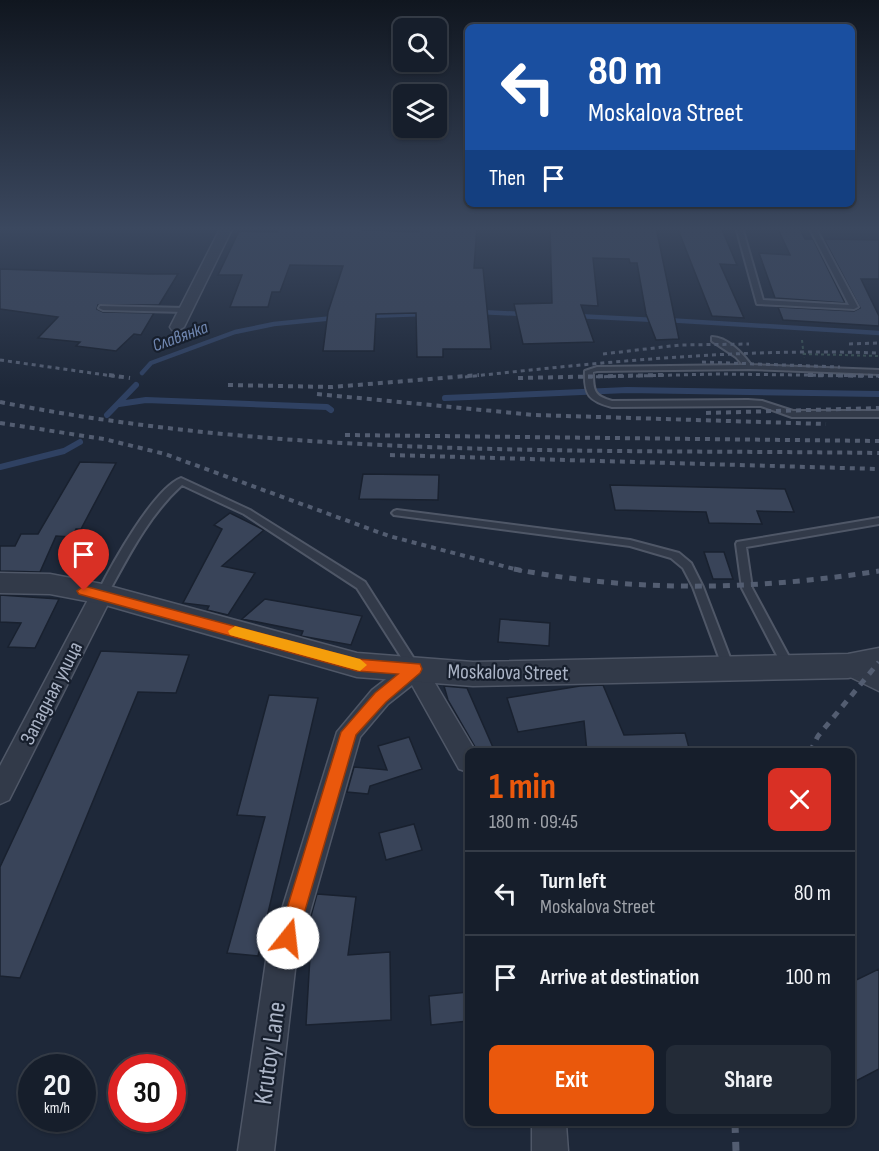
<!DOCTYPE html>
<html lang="en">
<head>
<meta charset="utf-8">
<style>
  :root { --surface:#161e2b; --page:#232b37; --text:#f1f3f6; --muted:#9ea2a9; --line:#353c47; --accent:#ea580c }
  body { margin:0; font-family:"Sofia Sans Condensed",sans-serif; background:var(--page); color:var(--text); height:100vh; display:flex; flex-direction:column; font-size:22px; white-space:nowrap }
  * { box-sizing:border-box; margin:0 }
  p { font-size:20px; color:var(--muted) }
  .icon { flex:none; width:33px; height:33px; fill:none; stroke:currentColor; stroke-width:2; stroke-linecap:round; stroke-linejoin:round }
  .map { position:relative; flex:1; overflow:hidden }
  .drawer { position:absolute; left:465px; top:748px; width:390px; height:378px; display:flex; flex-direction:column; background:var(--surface); border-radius:9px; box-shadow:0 2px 4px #0004,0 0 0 2px var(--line) }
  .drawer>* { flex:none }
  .guide { position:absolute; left:465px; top:24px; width:390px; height:183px; border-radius:9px; box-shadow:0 2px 4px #0004,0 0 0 2px var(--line); background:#1a4fa0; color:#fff; overflow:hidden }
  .fabs { position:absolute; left:393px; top:18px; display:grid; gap:12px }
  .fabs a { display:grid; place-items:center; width:54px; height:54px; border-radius:9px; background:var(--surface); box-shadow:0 2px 4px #0004,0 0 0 2px var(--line); font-size:30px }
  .speed { position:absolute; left:18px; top:1054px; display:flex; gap:12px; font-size:30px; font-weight:700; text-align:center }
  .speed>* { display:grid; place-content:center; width:78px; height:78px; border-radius:50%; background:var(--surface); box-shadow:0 2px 4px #0004,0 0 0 2px var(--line); line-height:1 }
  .speed small { font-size:15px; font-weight:400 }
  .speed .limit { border:9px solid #d22; background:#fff; color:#111 }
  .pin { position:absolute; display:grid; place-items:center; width:51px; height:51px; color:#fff; margin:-62px -26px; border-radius:50% 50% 50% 0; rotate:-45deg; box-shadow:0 0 6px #0007 }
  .pin .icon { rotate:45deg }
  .me { position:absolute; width:66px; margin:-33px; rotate:16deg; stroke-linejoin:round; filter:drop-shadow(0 0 4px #0008) }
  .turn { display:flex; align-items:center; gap:21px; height:126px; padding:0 24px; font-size:27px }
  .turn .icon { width:78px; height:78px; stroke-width:2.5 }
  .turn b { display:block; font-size:42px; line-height:51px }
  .then { display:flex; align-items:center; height:57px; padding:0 24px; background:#0003; gap:12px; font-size:22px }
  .round { display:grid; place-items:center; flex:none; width:63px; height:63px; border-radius:9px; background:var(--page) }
  .summary { display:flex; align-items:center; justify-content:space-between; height:102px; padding:0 24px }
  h1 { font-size:36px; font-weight:700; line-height:45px; color:var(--accent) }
  .primary-button { display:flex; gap:12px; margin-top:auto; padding:12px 24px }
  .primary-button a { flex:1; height:69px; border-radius:9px; background:var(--accent); color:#fff; font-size:24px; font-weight:700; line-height:69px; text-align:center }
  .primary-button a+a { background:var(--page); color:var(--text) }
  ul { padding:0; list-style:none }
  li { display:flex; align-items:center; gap:18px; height:84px; padding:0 24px; border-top:2px solid var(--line) }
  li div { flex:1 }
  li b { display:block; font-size:22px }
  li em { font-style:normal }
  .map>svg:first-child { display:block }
</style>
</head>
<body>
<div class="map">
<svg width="879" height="1151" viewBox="0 0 879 1151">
  <rect width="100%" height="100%" fill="#1e2839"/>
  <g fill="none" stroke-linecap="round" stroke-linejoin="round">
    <path stroke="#2f4162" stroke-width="4.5" d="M 480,312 L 523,314
      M 369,316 L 424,314
      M 576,316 L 655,320
      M 666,320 L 879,333
      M 142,373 L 151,363 L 235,332 L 274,324 L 334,318"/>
    <path stroke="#2f4162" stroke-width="6" d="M 445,398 L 627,390 L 879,394
      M 119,404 L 146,400 L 327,407 L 331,410
      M 107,415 L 136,385
      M 0,467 L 64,451 L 80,442"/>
  </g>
  <path fill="#394459" stroke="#19212f" stroke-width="1.5" d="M 279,227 L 364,227 L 363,230 L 419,232 L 420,227 L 477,227 L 474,268 L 483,268 L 491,349 L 443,349 L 443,357 L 417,357 L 416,313 L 376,314 L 374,351 L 323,351 L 328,312 L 343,266 L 290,265 L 280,292 L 272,292 L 268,307 L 230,307 L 242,275 L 218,275 L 239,231 L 277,232 Z
    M 550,227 L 656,227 L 679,339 L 656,340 L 646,314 L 637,263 L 630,263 L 629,259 L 593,258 L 598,306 L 581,305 L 594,342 L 523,344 L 514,304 L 552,303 Z
    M 677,227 L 721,227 L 737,265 L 720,264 L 744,318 L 712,316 Z
    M 777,227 L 799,227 L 805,239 L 813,239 L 845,303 L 775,298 L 759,253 L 790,255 Z
    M 824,239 L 879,240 L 879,279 L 861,279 L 879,316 L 879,326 L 783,320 L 778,307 L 854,311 L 860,308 Z
    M 0,269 L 150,274 L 178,274 L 159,305 L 98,305 L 97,309 L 103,312 L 154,313 L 141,335 L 134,334 L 116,351 L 76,346 L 80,342 L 38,338 L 58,317 L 0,309 Z
    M 80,462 L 116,463 L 81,529 L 76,529 L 72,537 L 56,536 L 40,572 L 0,571 L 0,546 L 15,546 L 21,534 L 38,534 Z
    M 363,474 L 439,475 L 438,500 L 359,499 Z
    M 610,485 L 785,489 L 794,512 L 757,511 L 762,524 L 709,523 L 706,512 L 615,510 Z
    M 230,513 L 264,530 L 222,566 L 255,573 L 228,615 L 207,610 L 209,606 L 183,603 L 222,529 L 214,525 Z
    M 704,552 L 724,552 L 733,579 L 713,579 Z
    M 0,595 L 59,599 L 35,648 L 8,647 L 21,623 L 0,622 Z
    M 265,599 L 362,616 L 351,645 L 301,636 L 303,631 L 242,619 Z
    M 500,619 L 550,623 L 549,646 L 498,642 Z
    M 101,651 L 189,655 L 176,693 L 138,692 L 20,978 L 0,976 L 0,867 Z
    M 603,685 L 624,735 L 685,733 L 690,752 L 587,752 L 584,721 L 518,732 L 507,698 L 580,686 Z
    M 444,686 L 467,688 L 495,752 L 478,752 L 448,700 Z
    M 269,695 L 318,698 L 258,956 L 227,953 L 265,817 L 237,815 Z
    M 409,737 L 422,769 L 370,786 L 368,794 L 347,792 L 354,767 L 387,770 L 378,746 Z
    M 414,824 L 422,850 L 386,860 L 379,833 Z
    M 317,894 L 356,897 L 348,955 L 390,952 L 391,1020 L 306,1025 L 311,939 L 305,938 Z
    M 879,969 L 879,1069 L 852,1083 L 852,982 Z
    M 468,992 L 468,1021 L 431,1025 L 429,996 Z"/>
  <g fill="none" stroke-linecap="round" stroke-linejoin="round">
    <g stroke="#4f5767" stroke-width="4">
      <path id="service" d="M 736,227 L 742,227 L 763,300 L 849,305 L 809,227 L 815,227 L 858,307 L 854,309 L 757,304 Z
        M 100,306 L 185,308 L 189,310 L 185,312 L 103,310 L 99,308 Z
        M 712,337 C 727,337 743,354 751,365 L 879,370 L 879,374 L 749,369 L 597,371 L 593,372 C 593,391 594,396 612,401 L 748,400 L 762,401 L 793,411 L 879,411 L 879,417 L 792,417 L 761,406 L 748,406 L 612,407 C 589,401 584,395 585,371 L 597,367 L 743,365 L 736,357 L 712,341 Z
        M 181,478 L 250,510 L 365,582 L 418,665 L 420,668 L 418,671 L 414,673 L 410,671 L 357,588 L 244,514 L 182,485 C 148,516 128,557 106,597 L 98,597 L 97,594 C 111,566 153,489 181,478 Z
        M 397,510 L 630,540 L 679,553 L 691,563 L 703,587 L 734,668 L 732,671 L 728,673 L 724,671 L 693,587 L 683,568 L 671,558 L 630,546 L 394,515 L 392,513 L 394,511 Z
        M 879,518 L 879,524 L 746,547 L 752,588 L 794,666 L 792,669 L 788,671 L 784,669 L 742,588 L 736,544 L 737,542 Z"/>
    </g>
    <g stroke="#4f5767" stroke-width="3">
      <path id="minor" d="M 221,227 L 233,227 L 184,327 L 177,331 L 172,330 L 170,327 Z
        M 102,586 L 110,589 L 113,594 L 9,800 L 0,804 L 0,766 L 91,594 L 94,589 Z
        M 848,657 L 879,671 L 879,691 L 840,672 L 836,666 L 840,660 Z
        M 415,660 L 423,663 L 476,752 L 468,752 L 468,772 L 459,769 L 412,685 L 388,704 L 360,737 L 296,961 L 274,1151 L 238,1151 L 266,961 L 337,732 L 372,690 L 407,663 Z
        M 532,1124 L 566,1124 L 568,1151 L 532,1151 Z"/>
    </g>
    <g stroke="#4f5767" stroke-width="3">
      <path id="tertiary" d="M 0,573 L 50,574 L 102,584 L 357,653 L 473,662 L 848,654 L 879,648 L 879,672 L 848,678 L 473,686 L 357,677 L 102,604 L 50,594 L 0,593 Z"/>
    </g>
    <path stroke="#3a5154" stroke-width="2" stroke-dasharray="3 3" stroke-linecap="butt" d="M 802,340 L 804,358
      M 803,354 L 879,356"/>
    <use href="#service" fill="#323a49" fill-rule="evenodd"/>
    <use href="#minor" fill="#323a49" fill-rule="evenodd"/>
    <use href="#tertiary" fill="#323a49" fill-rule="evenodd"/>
    <path stroke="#535d71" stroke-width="3" stroke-dasharray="4 4" stroke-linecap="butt" d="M 849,344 L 879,343
      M 603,354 L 680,345 L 749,344
      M 0,360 L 120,377
      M 702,362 L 840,367
      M 465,377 C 603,362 740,348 879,353
      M 588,377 L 719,374 L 879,376"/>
    <path stroke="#535d71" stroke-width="4" stroke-dasharray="5 5" stroke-linecap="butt" d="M 109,375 L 130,378
      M 808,375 L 879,376
      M 518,378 L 663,375
      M 228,385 L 332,387 L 479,375
      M 317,394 L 534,415 L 826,424
      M 0,402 C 289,459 586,449 879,453
      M 706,413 L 879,408
      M 0,423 L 104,439 L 165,454 L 389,536 L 522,571
      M 345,435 L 879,441
      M 390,455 L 879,469"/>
    <path stroke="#535d71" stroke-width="5" stroke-dasharray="7 7" stroke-linecap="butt" d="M 514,569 C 636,593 757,590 879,571
      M 810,752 L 818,736 L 879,662"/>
    <path stroke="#535d71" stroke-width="7" stroke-dasharray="9 9" stroke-linecap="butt" d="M 735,1124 L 736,1151"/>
  </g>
  <linearGradient id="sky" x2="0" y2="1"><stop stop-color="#10161f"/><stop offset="0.59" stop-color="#3b485f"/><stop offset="1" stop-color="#3b485f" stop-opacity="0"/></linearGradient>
  <rect width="879" height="388" fill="url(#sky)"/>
  <path fill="#ea580c" stroke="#983908" stroke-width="1.5" d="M 84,586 L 357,659 L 420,664 L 422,669 L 420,673 L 386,702 L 356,735 L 295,945 L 288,948 L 281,945 L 278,938 L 341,732 L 375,693 L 398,674 L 357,671 L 79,594 L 77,591 Z"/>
  <path fill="#f59e0b" d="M 235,626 L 360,659 L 367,665 L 360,671 L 230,635 L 228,631 Z"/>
  <g text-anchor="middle" stroke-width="4.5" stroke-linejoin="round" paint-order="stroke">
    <g font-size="18" font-style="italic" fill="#7188b2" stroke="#171f2d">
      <text transform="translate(180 336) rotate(-20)" y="6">Славянка</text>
    </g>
    <g font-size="21" fill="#abb4c6" stroke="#171f2d">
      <text transform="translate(508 672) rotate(1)" y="7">Moskalova Street</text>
      <text transform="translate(51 693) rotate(-63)" y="7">Западная улица</text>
    </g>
    <g font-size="26" fill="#abb4c6" stroke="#171f2d">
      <text transform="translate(269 1053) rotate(-82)" y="9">Krutoy Lane</text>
    </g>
  </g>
</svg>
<div class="fabs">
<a><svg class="icon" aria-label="search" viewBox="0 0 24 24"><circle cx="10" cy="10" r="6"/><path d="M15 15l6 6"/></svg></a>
<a><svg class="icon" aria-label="layers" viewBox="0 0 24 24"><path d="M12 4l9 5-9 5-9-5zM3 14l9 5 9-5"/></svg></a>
</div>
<div class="speed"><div>20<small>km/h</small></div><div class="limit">30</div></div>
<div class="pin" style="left:84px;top:591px;background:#d93025"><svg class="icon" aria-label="arrive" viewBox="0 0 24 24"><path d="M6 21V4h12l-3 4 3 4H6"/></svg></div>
<svg class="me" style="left:288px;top:938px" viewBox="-20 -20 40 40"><circle r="19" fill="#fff"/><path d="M0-13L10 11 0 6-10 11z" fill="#ea580c"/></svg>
<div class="guide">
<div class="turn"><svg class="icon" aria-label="left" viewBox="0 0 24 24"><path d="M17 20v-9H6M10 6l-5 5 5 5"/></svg><div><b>80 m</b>Moskalova Street</div></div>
<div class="then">Then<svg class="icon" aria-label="arrive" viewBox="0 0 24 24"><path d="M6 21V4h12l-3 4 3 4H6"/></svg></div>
</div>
<section class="drawer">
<div class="summary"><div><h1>1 min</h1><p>180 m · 09:45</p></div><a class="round" style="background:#d93025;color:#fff"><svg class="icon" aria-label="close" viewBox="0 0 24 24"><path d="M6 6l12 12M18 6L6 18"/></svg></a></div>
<ul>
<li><svg class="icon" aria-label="left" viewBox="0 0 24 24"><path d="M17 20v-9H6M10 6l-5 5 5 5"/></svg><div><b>Turn left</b><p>Moskalova Street</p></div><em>80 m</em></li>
<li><svg class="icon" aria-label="arrive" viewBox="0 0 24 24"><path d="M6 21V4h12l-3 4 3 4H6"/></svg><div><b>Arrive at destination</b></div><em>100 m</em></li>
</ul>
<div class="primary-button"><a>Exit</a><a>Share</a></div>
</section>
</div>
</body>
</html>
